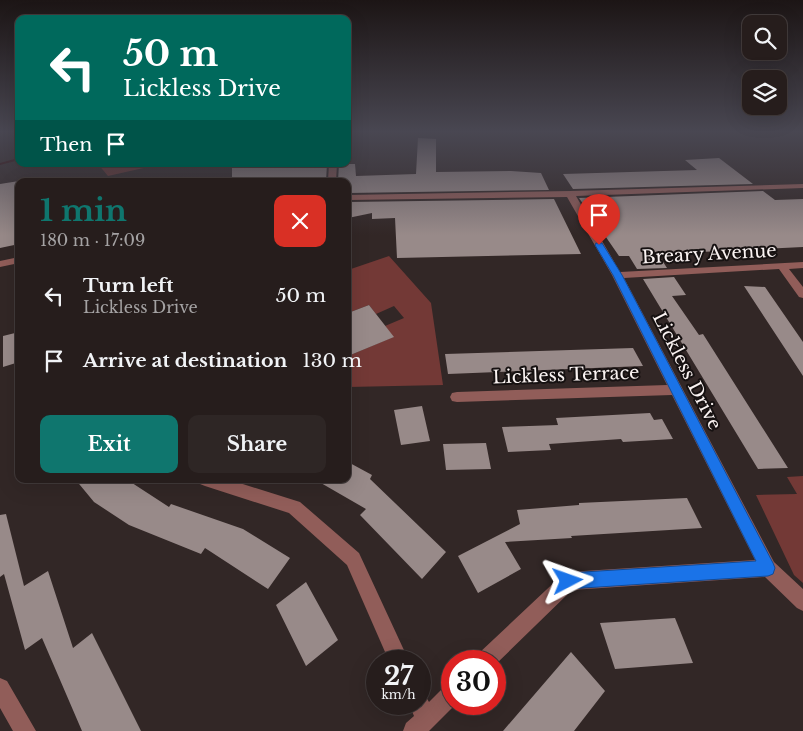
<!DOCTYPE html>
<html lang="en">
<head>
<meta charset="utf-8">
<style>
  :root { --surface:#261d1c; --page:#2e2625; --text:#f1f3f6; --muted:#a4a2a3; --line:#423b3b; --accent:#0f766e }
  body { margin:0; font-family:"Libre Baskerville",serif; background:var(--page); color:var(--text); height:100vh; display:flex; flex-direction:column; font-size:19px; white-space:nowrap }
  * { box-sizing:border-box; margin:0 }
  p { font-size:16px; color:var(--muted) }
  .icon { flex:none; width:28px; height:28px; fill:none; stroke:currentColor; stroke-width:2; stroke-linecap:round; stroke-linejoin:round }
  .map { position:relative; flex:1; overflow:hidden }
  .drawer { position:absolute; left:15px; top:178px; width:336px; height:305px; display:flex; flex-direction:column; background:var(--surface); border-radius:10px; box-shadow:0 5px 20px #0002,0 0 0 1px var(--line) }
  .drawer>* { flex:none }
  .hud { position:absolute; left:15px; top:15px; width:336px; height:152px; border-radius:10px; box-shadow:0 5px 20px #0002,0 0 0 1px var(--line); background:#00695c; color:#fff; overflow:hidden }
  .tools { position:absolute; left:742px; top:15px; display:grid; gap:10px }
  .tools a { display:grid; place-items:center; width:45px; height:45px; border-radius:10px; background:var(--surface); box-shadow:0 5px 20px #0002,0 0 0 1px var(--line); font-size:25px }
  .speed { position:absolute; left:366px; top:650px; display:flex; gap:10px; font-size:25px; font-weight:700; text-align:center }
  .speed>* { display:grid; place-content:center; width:65px; height:65px; border-radius:50%; background:var(--surface); box-shadow:0 5px 20px #0002,0 0 0 1px var(--line); line-height:1 }
  .speed small { font-size:12px; font-weight:400 }
  .speed .limit { border:8px solid #d22; background:#fff; color:#111 }
  .pin { position:absolute; display:grid; place-items:center; width:42px; height:42px; color:#fff; margin:-51px -21px; border-radius:50% 50% 50% 0; rotate:-45deg; box-shadow:0 0 5px #0007 }
  .pin .icon { rotate:45deg }
  .me { position:absolute; width:55px; margin:-28px; rotate:86deg; stroke-linejoin:round; filter:drop-shadow(0 0 4px #0008) }
  .turn { display:flex; align-items:center; gap:18px; height:105px; padding:0 25px; font-size:22px }
  .turn .icon { width:65px; height:65px; stroke-width:2.5 }
  .turn b { display:block; font-size:35px; line-height:42px }
  .then { display:flex; align-items:center; height:48px; padding:0 25px; background:#0003; gap:10px; font-size:19px }
  .round { display:grid; place-items:center; flex:none; width:52px; height:52px; border-radius:10px; background:var(--page) }
  .headline { display:flex; align-items:center; justify-content:space-between; height:85px; padding:0 25px }
  h1 { font-size:30px; font-weight:800; line-height:38px; color:var(--accent) }
  .cta { display:flex; gap:10px; margin-top:auto; padding:10px 25px }
  .cta a { flex:1; height:58px; border-radius:10px; background:var(--accent); color:#fff; font-size:20px; font-weight:800; line-height:58px; text-align:center }
  .cta a+a { background:var(--page); color:var(--text) }
  ul { padding:0; list-style:none }
  li { display:flex; align-items:center; gap:15px; height:65px; padding:0 25px }
  li div { flex:1 }
  li b { display:block; font-size:19px }
  li em { font-style:normal }
  .map>svg:first-child { display:block }
</style>
</head>
<body>
<div class="map">
<svg width="803" height="731" viewBox="0 0 803 731">
  <rect width="100%" height="100%" fill="#322726"/>
  <path fill="#733936" d="M 98,164 L 144,164 L 148,167 L 108,176 Z
    M 389,256 L 431,303 L 443,385 L 348,387 L 348,356 L 393,337 L 385,326 L 404,318 L 394,306 L 376,314 L 369,305 L 348,313 L 348,270 Z
    M 803,476 L 803,583 L 794,575 L 756,495 L 797,494 L 787,477 Z"/>
  <g fill="none" stroke-linecap="round" stroke-linejoin="round">
    <path fill="#300304" fill-rule="evenodd" d="M 18,158 L 19,158 L 19,160 L 0,165 L 0,163 Z"/>
  </g>
  <path fill="#988a89" d="M 418,138 L 436,139 L 436,172 L 511,171 L 541,173 L 549,190 L 348,193 L 348,181 L 338,181 L 339,164 L 355,164 L 356,176 L 416,174 Z
    M 719,158 L 753,184 L 573,189 L 563,174 L 697,170 L 685,160 Z
    M 232,164 L 327,164 L 326,181 L 232,181 Z
    M 19,181 L 19,244 L 0,248 L 0,184 Z
    M 763,191 L 775,200 L 803,199 L 803,247 L 658,254 L 667,268 L 637,269 L 629,256 L 619,256 L 579,198 Z
    M 554,199 L 581,254 L 397,258 L 395,218 L 372,219 L 372,213 L 348,218 L 348,202 Z
    M 674,277 L 686,295 L 672,296 L 699,335 L 703,334 L 788,468 L 758,469 L 643,279 Z
    M 744,286 L 765,287 L 803,342 L 803,376 Z
    M 369,305 L 394,337 L 348,356 L 348,313 Z
    M 19,332 L 19,362 L 3,367 L 3,336 Z
    M 633,348 L 643,366 L 448,374 L 445,354 Z
    M 422,406 L 430,441 L 401,445 L 394,410 Z
    M 650,413 L 654,420 L 662,419 L 673,439 L 623,442 L 621,439 L 549,444 L 551,450 L 508,452 L 502,427 L 558,425 L 556,418 Z
    M 486,443 L 491,469 L 446,470 L 443,444 Z
    M 348,462 L 372,475 L 370,479 L 446,552 L 422,579 L 360,515 L 366,509 L 314,479 L 348,479 Z
    M 75,479 L 126,479 L 169,507 L 171,504 L 243,529 L 290,558 L 268,589 L 205,548 L 201,554 L 129,525 L 94,502 Z
    M 687,498 L 702,528 L 571,536 L 572,538 L 505,542 L 521,569 L 478,593 L 458,556 L 520,524 L 517,510 L 579,505 L 579,503 Z
    M 6,514 L 24,586 L 48,571 L 73,648 L 92,633 L 141,731 L 82,731 L 42,638 L 25,650 L 4,574 L 0,577 L 0,515 Z
    M 306,582 L 338,640 L 306,666 L 276,605 Z
    M 675,618 L 693,663 L 615,669 L 600,623 Z
    M 571,652 L 605,691 L 574,731 L 503,731 Z"/>
  <g fill="none" stroke-linecap="round" stroke-linejoin="round">
    <path fill="#915d59" fill-rule="evenodd" d="M 329,164 L 337,164 L 336,181 L 328,181 Z
      M 803,184 L 803,188 L 576,196 L 620,272 L 803,262 L 803,268 L 789,269 L 803,287 L 803,298 L 799,297 L 779,269 L 624,278 L 774,562 L 803,589 L 803,611 L 797,608 L 765,577 L 572,590 L 495,665 L 495,661 L 475,661 L 478,654 L 562,575 L 568,572 L 755,560 L 672,395 L 457,402 L 452,401 L 450,397 L 452,393 L 457,392 L 667,385 L 612,275 L 567,197 L 348,200 L 348,195 L 570,191 Z
      M 19,257 L 19,263 L 0,267 L 0,261 Z
      M 197,479 L 227,479 L 300,502 L 359,553 L 409,661 L 389,661 L 347,565 L 289,513 L 205,486 L 200,484 Z
      M 0,678 L 7,681 L 36,731 L 13,731 L 0,708 Z
      M 452,683 L 452,704 L 456,704 L 429,731 L 403,731 L 406,723 L 414,716 L 409,704 L 420,704 L 420,694 L 426,697 L 429,702 L 445,686 Z"/>
  </g>
  <linearGradient id="sky" x2="0" y2="1"><stop stop-color="#1c1515"/><stop offset="0.56" stop-color="#494752"/><stop offset="1" stop-color="#494752" stop-opacity="0"/></linearGradient>
  <rect width="803" height="235" fill="url(#sky)"/>
  <path fill="#1a73e8" stroke="#114b97" d="M 596,243 L 602,243 L 622,275 L 773,563 L 775,568 L 773,574 L 768,576 L 568,589 L 562,587 L 560,581 L 562,576 L 568,573 L 756,561 L 613,275 L 595,245 Z"/>
  <g text-anchor="middle" stroke-width="4" stroke-linejoin="round" paint-order="stroke">
    <g font-size="18" fill="#faf3f2" stroke="#161111">
      <text transform="translate(709 254) rotate(-3)" y="6">Breary Avenue</text>
      <text transform="translate(687 371) rotate(63)" y="6">Lickless Drive</text>
      <text transform="translate(566 375) rotate(-2)" y="6">Lickless Terrace</text>
    </g>
  </g>
</svg>
<div class="tools">
<a><svg class="icon" aria-label="search" viewBox="0 0 24 24"><circle cx="10" cy="10" r="6"/><path d="M15 15l6 6"/></svg></a>
<a><svg class="icon" aria-label="layers" viewBox="0 0 24 24"><path d="M12 4l9 5-9 5-9-5zM3 14l9 5 9-5"/></svg></a>
</div>
<div class="speed"><div>27<small>km/h</small></div><div class="limit">30</div></div>
<div class="pin" style="left:599px;top:245px;background:#d93025"><svg class="icon" aria-label="arrive" viewBox="0 0 24 24"><path d="M6 21V4h12l-3 4 3 4H6"/></svg></div>
<svg class="me" style="left:568px;top:581px" viewBox="-20 -20 40 40"><path d="M0-17L14 15 0 8-14 15z" fill="#1a73e8" stroke="#fff" stroke-width="4"/></svg>
<div class="hud">
<div class="turn"><svg class="icon" aria-label="left" viewBox="0 0 24 24"><path d="M17 20v-9H6M10 6l-5 5 5 5"/></svg><div><b>50 m</b>Lickless Drive</div></div>
<div class="then">Then<svg class="icon" aria-label="arrive" viewBox="0 0 24 24"><path d="M6 21V4h12l-3 4 3 4H6"/></svg></div>
</div>
<section class="drawer">
<div class="headline"><div><h1>1 min</h1><p>180 m · 17:09</p></div><a class="round" style="background:#d93025;color:#fff"><svg class="icon" aria-label="close" viewBox="0 0 24 24"><path d="M6 6l12 12M18 6L6 18"/></svg></a></div>
<ul>
<li><svg class="icon" aria-label="left" viewBox="0 0 24 24"><path d="M17 20v-9H6M10 6l-5 5 5 5"/></svg><div><b>Turn left</b><p>Lickless Drive</p></div><em>50 m</em></li>
<li><svg class="icon" aria-label="arrive" viewBox="0 0 24 24"><path d="M6 21V4h12l-3 4 3 4H6"/></svg><div><b>Arrive at destination</b></div><em>130 m</em></li>
</ul>
<div class="cta"><a>Exit</a><a>Share</a></div>
</section>
</div>
</body>
</html>
